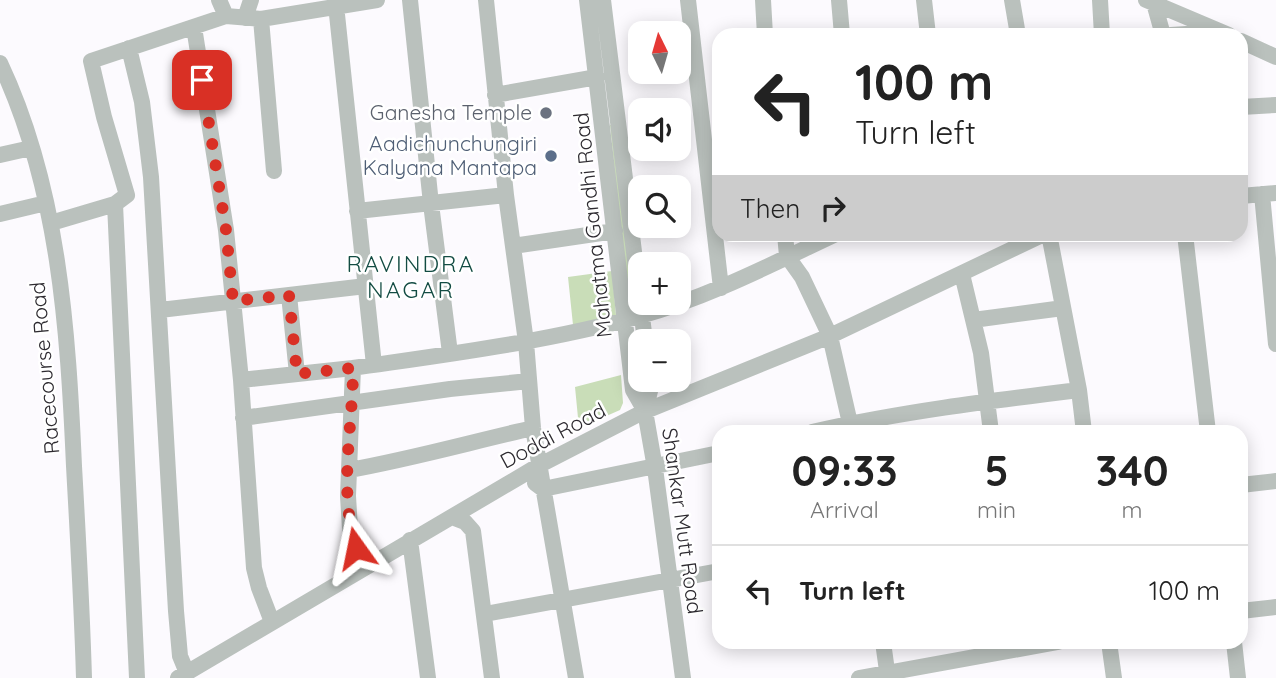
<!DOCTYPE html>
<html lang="en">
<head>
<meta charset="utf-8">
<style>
  :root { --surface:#fff; --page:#f6f6f6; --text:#222; --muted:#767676; --line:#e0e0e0 }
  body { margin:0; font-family:Quicksand,sans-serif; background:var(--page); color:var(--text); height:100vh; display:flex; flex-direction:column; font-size:26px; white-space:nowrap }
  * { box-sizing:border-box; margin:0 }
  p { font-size:23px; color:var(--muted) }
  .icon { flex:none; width:38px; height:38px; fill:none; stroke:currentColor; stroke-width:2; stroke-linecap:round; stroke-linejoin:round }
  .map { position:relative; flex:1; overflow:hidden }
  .side { position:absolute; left:712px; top:425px; width:536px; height:224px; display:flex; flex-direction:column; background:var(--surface); border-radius:21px; box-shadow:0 4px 18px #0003 }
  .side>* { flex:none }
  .hud { position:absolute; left:712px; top:28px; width:536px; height:214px; border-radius:21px; box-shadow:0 4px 18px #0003; background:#fff; color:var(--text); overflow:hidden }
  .needle { width:46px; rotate:355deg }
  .fabs { position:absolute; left:628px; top:21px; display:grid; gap:14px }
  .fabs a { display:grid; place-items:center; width:63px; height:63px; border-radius:14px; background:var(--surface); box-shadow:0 4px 18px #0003; font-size:35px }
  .pin { position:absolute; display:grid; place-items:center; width:60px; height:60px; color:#fff; margin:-30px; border-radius:14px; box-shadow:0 4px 10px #0006 }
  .me { position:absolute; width:77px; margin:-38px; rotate:348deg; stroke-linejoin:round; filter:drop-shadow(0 0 5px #0008) }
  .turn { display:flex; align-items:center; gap:24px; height:147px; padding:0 28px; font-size:32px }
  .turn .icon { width:91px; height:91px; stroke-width:2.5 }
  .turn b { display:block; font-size:49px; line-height:60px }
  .then { display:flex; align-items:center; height:66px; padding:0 28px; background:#0003; gap:14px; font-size:26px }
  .eta { display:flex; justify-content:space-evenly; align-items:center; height:119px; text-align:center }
  .eta b { font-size:42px; font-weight:800; line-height:49px }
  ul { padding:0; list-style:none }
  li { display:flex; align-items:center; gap:21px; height:91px; padding:0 28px; border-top:2px solid var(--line) }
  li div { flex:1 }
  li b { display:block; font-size:26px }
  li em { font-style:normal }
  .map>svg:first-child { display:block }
</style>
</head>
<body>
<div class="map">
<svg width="1276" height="678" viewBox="0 0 1276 678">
  <rect width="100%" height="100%" fill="#fcfafe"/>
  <path fill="#c9ddb8" d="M 610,125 L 615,125 L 636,313 L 629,314 Z
    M 612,271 L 616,315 L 573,325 L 568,277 Z
    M 621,375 L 623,403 L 620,410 L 579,428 L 575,387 Z"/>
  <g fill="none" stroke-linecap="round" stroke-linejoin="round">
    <path stroke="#bac1bd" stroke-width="16" d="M 219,0 L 226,16
      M 410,0 L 431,204 L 450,353
      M 486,0 L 506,195 L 526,342 L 533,428 L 576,678
      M 587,0 L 633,390 L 645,411 L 655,468 L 683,678
      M 603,0 L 645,341
      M 688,0 L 721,288
      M 763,0 L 765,35
      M 839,0 L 842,35
      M 924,0 L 928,35
      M 1012,0 L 1018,35
      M 1100,0 L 1102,35
      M 1146,0 L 1229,35
      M 1154,3 L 1163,35
      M 336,5 L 374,365
      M 245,18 L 251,0
      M 261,19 L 274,171
      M 194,27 L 226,230 L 241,380 L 254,568 L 259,588 L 272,622
      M 1171,35 L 1217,32
      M 1241,41 L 1276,57
      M 129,48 L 142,102 L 151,177 L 176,611 L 180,656 L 187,673
      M 0,63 C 59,188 68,330 74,466 C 78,537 82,607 84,678
      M 495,95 L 597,77
      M 1241,107 L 1276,105
      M 0,155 L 31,148
      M 1262,194 L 1276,344
      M 1241,196 L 1276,193
      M 115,204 L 137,678
      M 357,211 L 506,195
      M 0,214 L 46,203
      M 51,223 L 115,204 L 127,195 L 104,117 L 91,61 L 226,16 L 261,19 L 377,0
      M 785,234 L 787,256 L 802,277 L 830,336 L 852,432
      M 1049,234 L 1079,390 L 1084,432
      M 1185,234 L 1208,432
      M 513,246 L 615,231
      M 962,274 L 981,353 L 991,432
      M 289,295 L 297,374
      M 160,310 L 366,286
      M 973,320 L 1063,308
      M 241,380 L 353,368
      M 645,411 L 651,387 L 650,380
      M 243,418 L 450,389 L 529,381
      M 812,432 C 899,412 989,401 1079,390
      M 349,470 C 411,459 471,442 533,428
      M 535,483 L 543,489 L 719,453
      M 1241,485 L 1276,481
      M 452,517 L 465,522 L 473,531 L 492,678
      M 410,540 L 428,678
      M 363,567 L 350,529 L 348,496 L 353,368 C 449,354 546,342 640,316 C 709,297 772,264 836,234
      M 1241,611 L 1276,607
      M 485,614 L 719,571
      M 883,642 L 888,678
      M 1109,642 L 1114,678
      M 1234,642 L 1238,678
      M 178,678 L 538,466 L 643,412 L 830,336 L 1044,234
      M 859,678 L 1058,642"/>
  </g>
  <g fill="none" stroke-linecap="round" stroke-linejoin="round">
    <path stroke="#d93025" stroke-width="12" stroke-dasharray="0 21.6" d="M 202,80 L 226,230 L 233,301 L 289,295 L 297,374 L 353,368 C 353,427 338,491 356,548"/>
  </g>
  <circle fill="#6b7280" stroke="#fff" stroke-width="2.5" cx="546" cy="113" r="7"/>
  <circle fill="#5c6f8a" stroke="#fff" stroke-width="2.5" cx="551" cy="156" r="7"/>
  <g text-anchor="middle" stroke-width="5" stroke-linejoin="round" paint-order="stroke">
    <g font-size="21" fill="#5b616d" stroke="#fff" text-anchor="end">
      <text x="532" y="120">Ganesha Temple</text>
    </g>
    <g font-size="21" fill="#4e5e75" stroke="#fff" text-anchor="end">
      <text x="537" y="151">Aadichunchungiri<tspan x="537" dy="24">Kalyana Mantapa</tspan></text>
    </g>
    <g font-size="21" fill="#2d2a30" stroke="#fff">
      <text transform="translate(593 225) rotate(-96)" y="7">Mahatma Gandhi Road</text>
      <text transform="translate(45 368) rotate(-95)" y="7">Racecourse Road</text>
      <text transform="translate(553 436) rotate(-28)" y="7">Doddi Road</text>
      <text transform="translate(682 521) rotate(82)" y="7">Shankar Mutt Road</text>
    </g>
    <g font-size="23" letter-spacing="2" fill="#134c43" stroke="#fff">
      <text x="411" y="272">RAVINDRA<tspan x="411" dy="26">NAGAR</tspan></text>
    </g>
  </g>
</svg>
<div class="fabs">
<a><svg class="needle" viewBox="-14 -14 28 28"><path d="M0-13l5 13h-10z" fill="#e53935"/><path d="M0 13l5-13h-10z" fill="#767676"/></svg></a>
<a><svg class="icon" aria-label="sound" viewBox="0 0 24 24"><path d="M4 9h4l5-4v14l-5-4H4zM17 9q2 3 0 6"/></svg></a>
<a><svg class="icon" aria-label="search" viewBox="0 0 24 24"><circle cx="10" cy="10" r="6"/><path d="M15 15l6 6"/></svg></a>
<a>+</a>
<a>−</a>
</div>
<div class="pin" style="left:202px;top:80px;background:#d93025"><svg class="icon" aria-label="arrive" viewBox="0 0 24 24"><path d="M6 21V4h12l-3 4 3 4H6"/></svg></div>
<svg class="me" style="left:356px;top:548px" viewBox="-20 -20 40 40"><path d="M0-17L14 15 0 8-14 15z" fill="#d93025" stroke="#fff" stroke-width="4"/></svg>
<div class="hud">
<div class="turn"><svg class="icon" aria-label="left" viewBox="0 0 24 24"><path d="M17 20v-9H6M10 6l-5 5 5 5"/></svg><div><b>100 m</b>Turn left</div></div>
<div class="then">Then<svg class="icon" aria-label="right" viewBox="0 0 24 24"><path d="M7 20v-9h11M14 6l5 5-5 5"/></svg></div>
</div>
<section class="side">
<div class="eta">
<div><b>09:33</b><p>Arrival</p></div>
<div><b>5</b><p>min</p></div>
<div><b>340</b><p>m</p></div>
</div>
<ul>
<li><svg class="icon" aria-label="left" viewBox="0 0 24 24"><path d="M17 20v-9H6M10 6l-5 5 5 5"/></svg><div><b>Turn left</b></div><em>100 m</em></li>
</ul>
</section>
</div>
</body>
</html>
